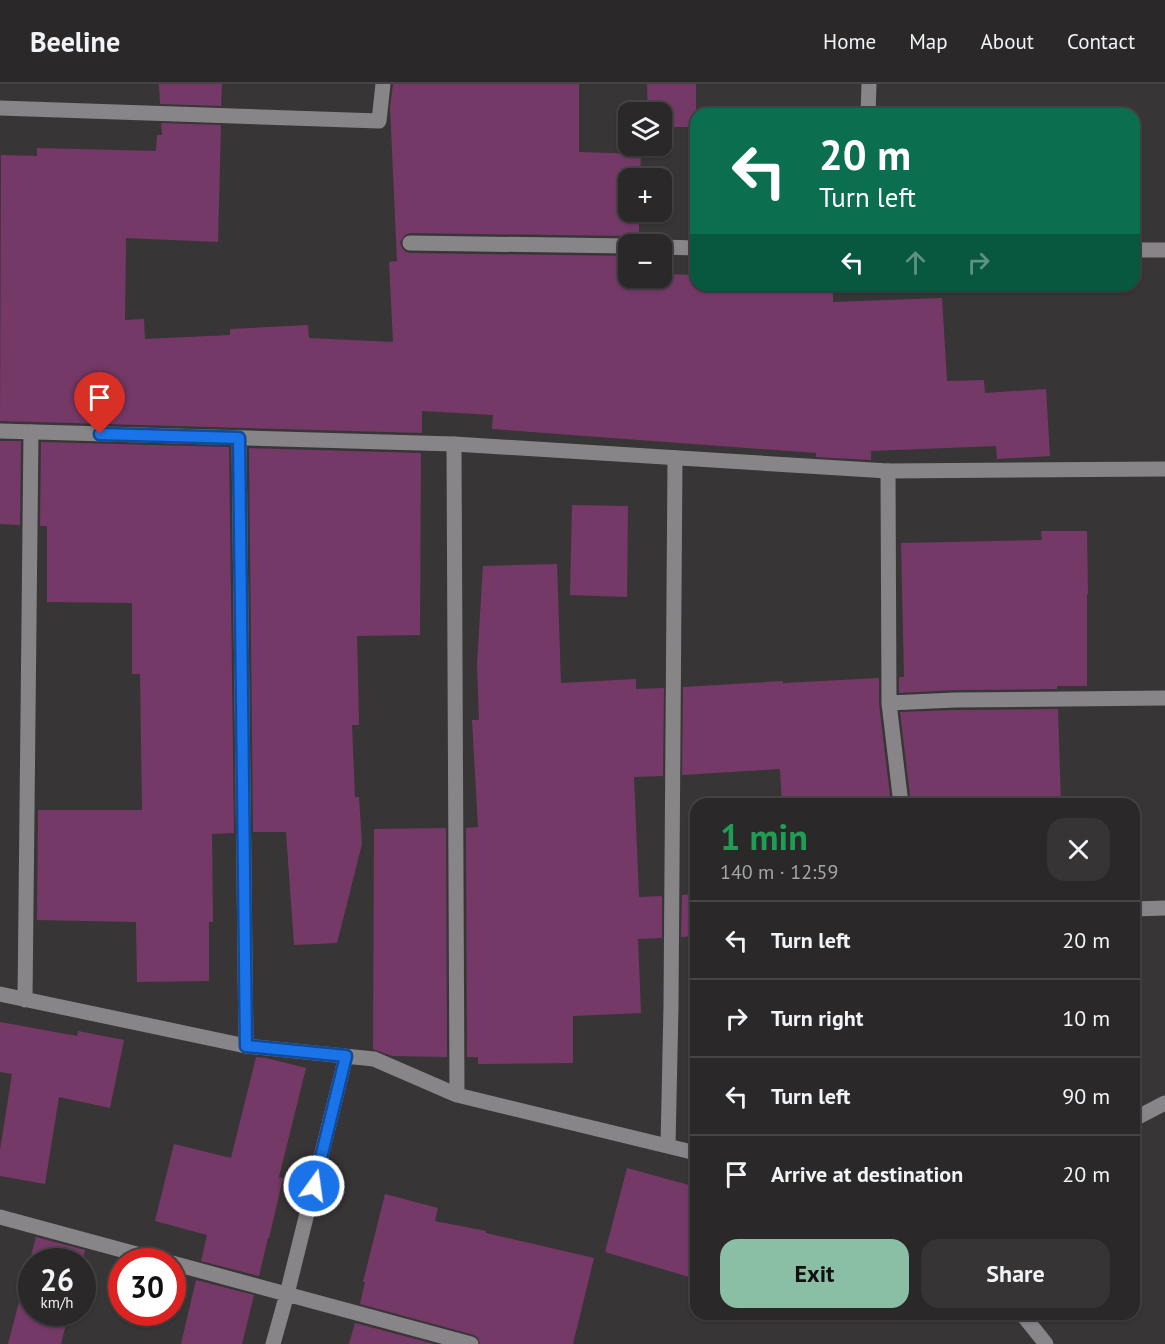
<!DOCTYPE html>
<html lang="en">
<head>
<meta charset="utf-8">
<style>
  :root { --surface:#2a2829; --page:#363435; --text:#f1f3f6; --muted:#a5a6a8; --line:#464446; --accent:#8abfa5 }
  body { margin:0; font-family:"PT Sans",sans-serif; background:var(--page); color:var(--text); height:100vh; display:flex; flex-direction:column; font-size:22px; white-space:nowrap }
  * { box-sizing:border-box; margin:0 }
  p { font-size:20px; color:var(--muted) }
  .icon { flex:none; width:33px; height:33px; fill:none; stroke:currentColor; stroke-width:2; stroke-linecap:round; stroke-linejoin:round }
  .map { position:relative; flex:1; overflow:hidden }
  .panel { position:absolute; left:690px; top:714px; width:450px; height:522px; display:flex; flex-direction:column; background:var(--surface); border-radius:18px; box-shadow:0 2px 4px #0004,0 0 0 2px var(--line) }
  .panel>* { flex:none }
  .top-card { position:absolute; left:690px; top:24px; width:450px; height:183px; border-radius:18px; box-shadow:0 2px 4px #0004,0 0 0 2px var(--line); background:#0b6e4f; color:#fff; overflow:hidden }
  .controls { position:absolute; left:618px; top:18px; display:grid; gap:12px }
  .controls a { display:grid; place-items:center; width:54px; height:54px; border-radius:12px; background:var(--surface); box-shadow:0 2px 4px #0004,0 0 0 2px var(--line); font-size:30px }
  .speed { position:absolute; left:18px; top:1164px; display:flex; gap:12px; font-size:30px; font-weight:700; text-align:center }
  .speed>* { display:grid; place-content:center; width:78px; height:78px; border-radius:50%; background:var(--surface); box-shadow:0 2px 4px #0004,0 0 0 2px var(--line); line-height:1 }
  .speed small { font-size:15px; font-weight:400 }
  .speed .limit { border:9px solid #d22; background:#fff; color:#111 }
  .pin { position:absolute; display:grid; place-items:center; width:51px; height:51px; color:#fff; margin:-62px -26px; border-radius:50% 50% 50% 0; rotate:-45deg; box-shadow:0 0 6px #0007 }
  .pin .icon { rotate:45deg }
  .me { position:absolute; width:66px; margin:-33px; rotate:14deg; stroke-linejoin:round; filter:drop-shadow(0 0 4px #0008) }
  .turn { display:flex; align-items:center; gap:21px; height:126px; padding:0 30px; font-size:27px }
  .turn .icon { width:78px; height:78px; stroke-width:2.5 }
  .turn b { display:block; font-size:42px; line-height:51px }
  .lanes { display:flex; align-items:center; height:57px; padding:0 30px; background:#0003; justify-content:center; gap:30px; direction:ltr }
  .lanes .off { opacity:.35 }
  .round { display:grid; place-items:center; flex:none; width:63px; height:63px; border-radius:18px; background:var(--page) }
  .head { display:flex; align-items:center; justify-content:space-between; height:102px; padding:0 30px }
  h1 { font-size:36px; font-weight:800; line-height:45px; color:#1e9e55 }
  .primary-button { display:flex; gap:12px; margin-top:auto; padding:12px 30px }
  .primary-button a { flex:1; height:69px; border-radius:18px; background:var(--accent); color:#111; font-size:24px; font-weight:800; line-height:69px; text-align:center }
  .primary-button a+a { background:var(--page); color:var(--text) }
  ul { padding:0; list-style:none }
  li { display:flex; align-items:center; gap:18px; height:78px; padding:0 30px; border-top:2px solid var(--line) }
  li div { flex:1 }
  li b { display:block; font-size:22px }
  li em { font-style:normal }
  header { display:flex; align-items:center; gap:36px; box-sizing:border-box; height:84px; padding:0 30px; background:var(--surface); border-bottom:2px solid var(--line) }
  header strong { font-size:28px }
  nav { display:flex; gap:33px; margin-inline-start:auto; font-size:21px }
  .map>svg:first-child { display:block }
</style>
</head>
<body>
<header>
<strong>Beeline</strong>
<nav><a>Home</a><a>Map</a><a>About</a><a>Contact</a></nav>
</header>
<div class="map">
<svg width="1165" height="1260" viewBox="0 0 1165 1260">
  <rect width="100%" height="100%" fill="#383537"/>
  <path fill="#753968" d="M 159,0 L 222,0 L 221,22 L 160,20 Z
    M 393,0 L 579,0 L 579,68 L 641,70 L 640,94 L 628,94 L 628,128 L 639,128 L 639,160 L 637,160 L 633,154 L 628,152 L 410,149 L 405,151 L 400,158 L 402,164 L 406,168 L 410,169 L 628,172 L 628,194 L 662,194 L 662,190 L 696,191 L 696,201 L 833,201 L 833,218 L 942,214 L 947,297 L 984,296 L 985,309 L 1046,305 L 1050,372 L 997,375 L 996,362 L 871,367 L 871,376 L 816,373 L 816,369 L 492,345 L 493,331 L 422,327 L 422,349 L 0,337 L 1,71 L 37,72 L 37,64 L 156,67 L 157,51 L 162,51 L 161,39 L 221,41 L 218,158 L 126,154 L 125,236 L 144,235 L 145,255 L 230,251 L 230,245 L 308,241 L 309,254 L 393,258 L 389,178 L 397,177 L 390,23 Z
    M 647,0 L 696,0 L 696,43 L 662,43 L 662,28 L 648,28 Z
    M 0,357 L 21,357 L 20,441 L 0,440 Z
    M 41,358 L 229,363 L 234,749 L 212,750 L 213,838 L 209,838 L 209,897 L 137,898 L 136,838 L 37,836 L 38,726 L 142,726 L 140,590 L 132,590 L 132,519 L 47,518 L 47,442 L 40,442 Z
    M 249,364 L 421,369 L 420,551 L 357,552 L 359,641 L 352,641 L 355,713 L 359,713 L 362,760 L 337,859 L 294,861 L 286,748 L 253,748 Z
    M 572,421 L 628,422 L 627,513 L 570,511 Z
    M 1041,447 L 1087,447 L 1088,510 L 1087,510 L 1087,602 L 1057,602 L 1057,605 L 955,606 L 899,609 L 899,593 L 904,593 L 901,459 L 1042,456 Z
    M 557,480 L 561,599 L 636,595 L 636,605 L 664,604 L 663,692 L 634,693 L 639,813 L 662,812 L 662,854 L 638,855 L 641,929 L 573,932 L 573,979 L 478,980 L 478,973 L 467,973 L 466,744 L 478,743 L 472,636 L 479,636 L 477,580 L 483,482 Z
    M 879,594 L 879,620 L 891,720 L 782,720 L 780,685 L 682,691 L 683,603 L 783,597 L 783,599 Z
    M 1058,625 L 1061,720 L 911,720 L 900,628 L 955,626 Z
    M 446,744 L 447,973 L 392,972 L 373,965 L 374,745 Z
    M 696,810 L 696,852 L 681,853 L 682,811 Z
    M 0,938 L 77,952 L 78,947 L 124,956 L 110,1024 L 59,1013 L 45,1100 L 0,1092 L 0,1066 L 12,990 L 0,988 Z
    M 256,973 L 266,974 L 306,984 L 279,1093 L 283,1094 L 269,1154 L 268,1154 L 259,1192 L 201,1177 L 207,1151 L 155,1137 L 174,1060 L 231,1074 Z
    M 627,1084 L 696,1103 L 696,1195 L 605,1168 Z
    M 385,1110 L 438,1124 L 435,1137 L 486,1147 L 486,1149 L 594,1174 L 573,1260 L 480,1260 L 478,1254 L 474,1251 L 360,1220 L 365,1198 L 363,1198 Z
    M 36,1153 L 85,1166 L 82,1178 L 32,1178 L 32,1228 L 69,1228 L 61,1260 L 8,1260 Z
    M 196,1196 L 254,1211 L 242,1260 L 181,1260 Z
    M 355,1239 L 434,1260 L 349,1260 Z"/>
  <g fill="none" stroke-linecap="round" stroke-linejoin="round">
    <path stroke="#888588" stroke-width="15" d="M 0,24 L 379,37 L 383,0
      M 868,30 L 869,0
      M 410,159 L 628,162
      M 662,163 L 696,164
      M 1134,166 L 1165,166
      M 239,354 L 246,962
      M 454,360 L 457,1011
      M 888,387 L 889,619 L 901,720
      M 889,619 L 955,616 L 1165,614
      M 1134,825 L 1165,824
      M 0,910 L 246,962 L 374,975 L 457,1011 L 696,1069
      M 25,916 L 31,348
      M 1134,1035 L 1165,1019
      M 668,1062 L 671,922 L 675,374
      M 0,1133 L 166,1178
      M 172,1179 L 471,1260
      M 1022,1230 L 1046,1260
      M 273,1260 L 287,1210 L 346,972"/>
    <path stroke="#888588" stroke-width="15" d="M 0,347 L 454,360 L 888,387 L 1165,385"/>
  </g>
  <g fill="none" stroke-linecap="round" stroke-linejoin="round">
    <g stroke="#114b97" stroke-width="15">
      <path id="route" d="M 100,350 L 239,354 L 246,962 L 346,972 L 314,1102"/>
    </g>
    <use href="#route" stroke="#1a73e8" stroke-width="10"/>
  </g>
</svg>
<div class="controls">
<a><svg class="icon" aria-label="layers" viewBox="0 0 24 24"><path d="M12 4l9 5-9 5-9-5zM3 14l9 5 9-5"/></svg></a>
<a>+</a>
<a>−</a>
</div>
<div class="speed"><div>26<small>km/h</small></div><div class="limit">30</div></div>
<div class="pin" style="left:100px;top:350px;background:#d93025"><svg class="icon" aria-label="arrive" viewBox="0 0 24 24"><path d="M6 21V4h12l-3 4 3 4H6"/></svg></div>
<svg class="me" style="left:314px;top:1102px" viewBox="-20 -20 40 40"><circle r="17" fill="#1a73e8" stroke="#fff" stroke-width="3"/><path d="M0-11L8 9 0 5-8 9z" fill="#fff"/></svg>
<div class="top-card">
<div class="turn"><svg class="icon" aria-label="left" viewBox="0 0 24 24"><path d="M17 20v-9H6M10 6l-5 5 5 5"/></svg><div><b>20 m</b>Turn left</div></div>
<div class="lanes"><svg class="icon" aria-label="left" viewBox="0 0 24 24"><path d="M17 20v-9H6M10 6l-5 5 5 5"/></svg><svg class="icon off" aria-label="ahead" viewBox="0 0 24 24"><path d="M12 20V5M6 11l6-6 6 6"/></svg><svg class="icon off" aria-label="right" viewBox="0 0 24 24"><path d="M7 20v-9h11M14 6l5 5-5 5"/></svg></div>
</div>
<section class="panel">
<div class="head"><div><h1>1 min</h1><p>140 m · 12:59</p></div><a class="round"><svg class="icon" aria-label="close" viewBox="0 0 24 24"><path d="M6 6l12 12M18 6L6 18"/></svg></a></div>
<ul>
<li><svg class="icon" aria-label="left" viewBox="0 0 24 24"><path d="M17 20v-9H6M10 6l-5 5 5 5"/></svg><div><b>Turn left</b></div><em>20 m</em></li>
<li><svg class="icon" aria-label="right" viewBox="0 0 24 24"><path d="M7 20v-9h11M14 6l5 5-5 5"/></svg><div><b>Turn right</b></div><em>10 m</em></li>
<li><svg class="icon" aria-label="left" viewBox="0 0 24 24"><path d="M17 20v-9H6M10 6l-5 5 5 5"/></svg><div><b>Turn left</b></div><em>90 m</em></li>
<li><svg class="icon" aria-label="arrive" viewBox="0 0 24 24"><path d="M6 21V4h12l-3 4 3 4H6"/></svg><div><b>Arrive at destination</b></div><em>20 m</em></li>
</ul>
<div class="primary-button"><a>Exit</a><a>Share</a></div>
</section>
</div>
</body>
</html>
